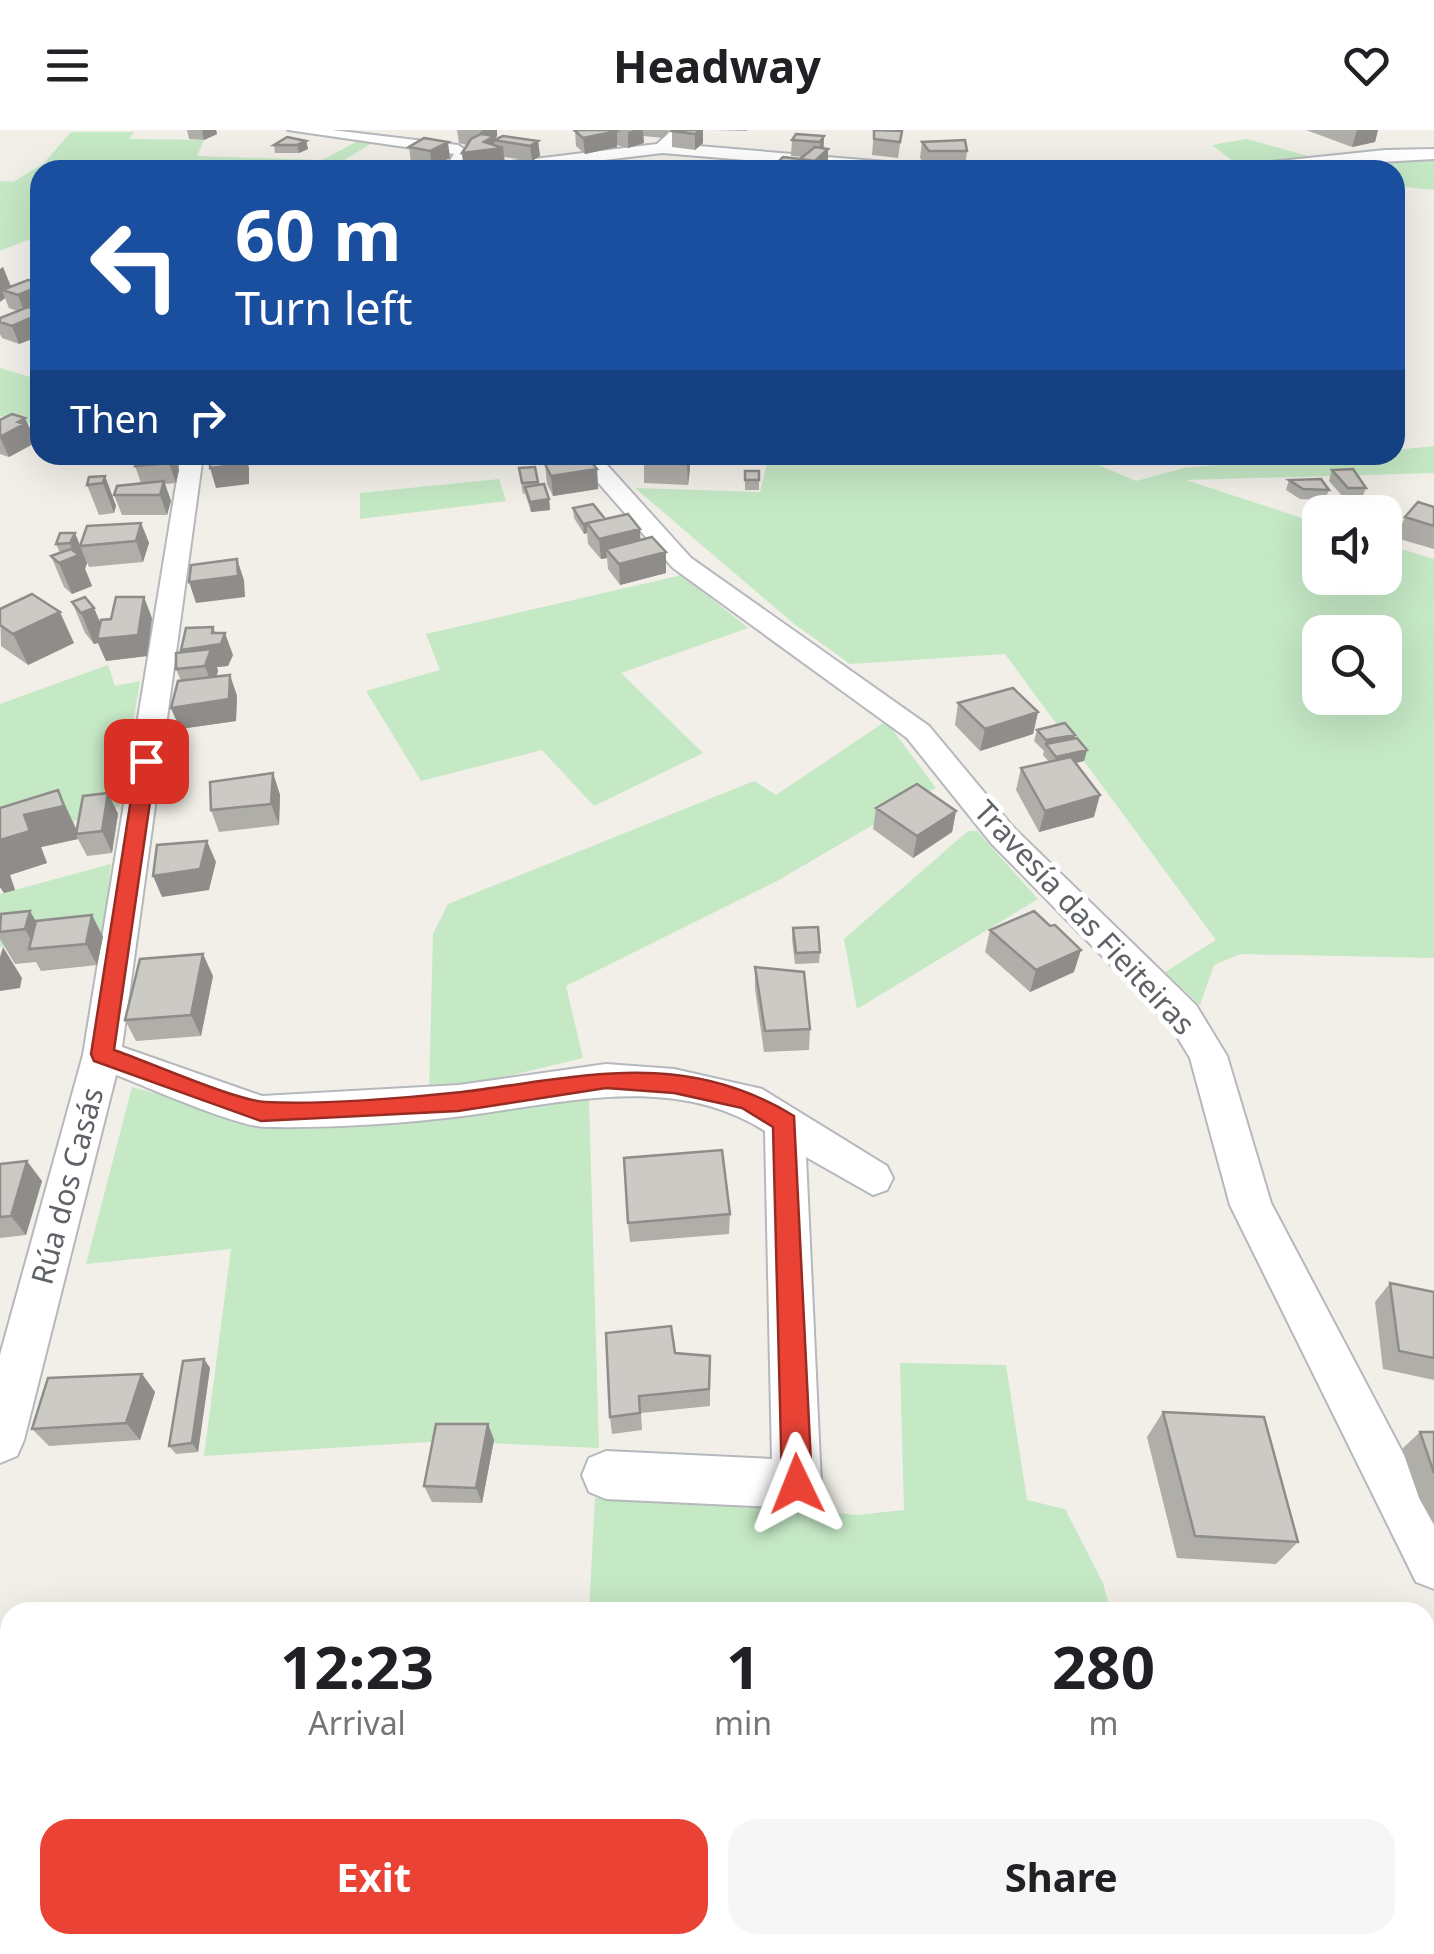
<!DOCTYPE html>
<html lang="en">
<head>
<meta charset="utf-8">
<style>
  :root { --surface:#fff; --page:#f6f6f6; --text:#202124; --muted:#757577; --accent:#ea4335 }
  body { margin:0; font-family:"Noto Sans",sans-serif; background:var(--page); color:var(--text); height:100vh; display:flex; flex-direction:column; font-size:38px; white-space:nowrap }
  * { box-sizing:border-box; margin:0 }
  p { font-size:32px; color:var(--muted) }
  .icon { flex:none; width:55px; height:55px; fill:none; stroke:currentColor; stroke-width:2; stroke-linecap:round; stroke-linejoin:round }
  .map { position:relative; flex:1; overflow:hidden }
  .side { position:absolute; left:0px; top:1472px; width:1435px; height:352px; display:flex; flex-direction:column; background:var(--surface); border-radius:30px 30px 0 0; box-shadow:0 10px 40px #0002 }
  .side>* { flex:none }
  .guide { position:absolute; left:30px; top:30px; width:1375px; height:305px; border-radius:30px; box-shadow:0 10px 40px #0002; background:#1a4fa0; color:#fff; overflow:hidden }
  .controls { position:absolute; left:1302px; top:365px; display:grid; gap:20px }
  .controls a { display:grid; place-items:center; width:100px; height:100px; border-radius:20px; background:var(--surface); box-shadow:0 10px 40px #0002; font-size:50px }
  .pin { position:absolute; display:grid; place-items:center; width:85px; height:85px; color:#fff; margin:-42px; border-radius:20px; box-shadow:0 5px 15px #0006 }
  .me { position:absolute; width:110px; margin:-55px; rotate:358deg; stroke-linejoin:round; filter:drop-shadow(0 0 8px #0008) }
  .turn { display:flex; align-items:center; gap:35px; height:210px; padding:0 40px; font-size:45px }
  .turn .icon { width:130px; height:130px; stroke-width:2.5 }
  .turn b { display:block; font-size:70px; line-height:85px }
  .then { display:flex; align-items:center; height:95px; padding:0 40px; background:#0003; gap:20px; font-size:38px }
  .eta { display:flex; justify-content:space-evenly; align-items:center; height:170px; text-align:center }
  .eta b { font-size:60px; font-weight:700; line-height:70px }
  .action { display:flex; gap:20px; margin-top:auto; padding:20px 40px }
  .action a { flex:1; height:115px; border-radius:30px; background:var(--accent); color:#fff; font-size:40px; font-weight:700; line-height:115px; text-align:center }
  .action a+a { background:var(--page); color:var(--text) }
  header { display:flex; justify-content:space-between; align-items:center; height:130px; padding:0 40px; background:var(--surface); font-size:45px; font-weight:700 }
  .map>svg:first-child { display:block }
</style>
</head>
<body>
<header><svg class="icon" aria-label="menu" viewBox="0 0 24 24"><path d="M4 6h16M4 12h16M4 18h16"/></svg>Headway<svg class="icon" aria-label="heart" viewBox="0 0 24 24"><path d="M12 20l-8-8c-3-5 5-10 8-4 3-6 11-1 8 4z"/></svg></header>
<div class="map">
<svg width="1434" height="1824" viewBox="0 0 1434 1824">
  <rect width="100%" height="100%" fill="#f1efe8"/>
  <path fill="#c5e8c5" fill-rule="evenodd" d="M 71,2 L 134,2 L 129,9 L 204,10 L 197,26 L 322,30 L 356,12 L 374,12 L 341,32 L 421,40 L 186,36 L 179,40 L 40,40 L 40,105 L 0,121 L 0,51 L 13,52 L 44,33 Z
    M 1247,9 L 1319,29 L 1242,38 L 1212,15 Z
    M 1434,27 L 1434,60 L 1395,56 L 1395,40 L 1292,40 L 1356,28 Z
    M 0,238 L 40,250 L 40,296 L 0,286 Z
    M 1434,316 L 1434,343 L 1186,350 L 1320,394 L 1320,448 L 1385,448 L 1385,414 L 1434,429 L 1434,828 L 1240,824 L 1214,835 L 1200,875 L 1165,842 L 1216,810 L 1005,524 L 850,534 L 793,493 L 635,358 L 760,362 L 769,325 L 1091,325 L 1096,334 L 1136,351 L 1184,338 L 1333,325 L 1395,325 L 1395,320 ZM 1320,502 L 1385,502 L 1385,568 L 1320,568 Z
    M 499,349 L 506,371 L 360,389 L 360,363 Z
    M 682,445 L 748,498 L 621,543 L 703,623 L 594,676 L 542,620 L 421,651 L 366,561 L 440,540 L 426,504 Z
    M 108,535 L 115,556 L 140,551 L 119,676 L 0,716 L 0,574 Z
    M 886,591 L 936,658 L 777,751 L 566,856 L 583,928 L 429,965 L 433,804 L 448,774 L 754,651 L 776,665 Z
    M 968,701 L 977,701 L 1038,769 L 857,879 L 844,809 Z
    M 111,734 L 103,807 L 0,817 L 0,764 Z
    M 132,957 L 260,992 L 589,970 L 599,1318 L 443,1311 L 204,1326 L 231,1119 L 86,1134 Z
    M 900,1233 L 1006,1235 L 1027,1370 L 1065,1379 L 1103,1453 L 1111,1482 L 589,1482 L 595,1368 L 709,1370 L 857,1385 L 904,1380 Z
    M 0,1694 L 10,1694 L 10,1815 L 586,1815 L 585,1824 L 0,1824 Z
    M 841,1815 L 962,1815 L 963,1824 L 842,1824 Z"/>
  <g fill="none" stroke-linecap="round" stroke-linejoin="round">
    <g stroke="#b5b8bc" stroke-width="4">
      <path id="street" d="M 288,0 L 332,0 L 458,15 L 471,24 L 460,40 L 444,40 L 454,24 Z
        M 672,0 L 686,1 L 674,14 L 922,35 L 930,40 L 866,40 L 662,23 L 523,40 L 477,40 L 485,35 L 657,14 Z
        M 1434,19 L 1434,29 L 1233,40 L 1241,35 L 1385,20 Z
        M 181,325 L 203,325 L 122,917 L 262,966 L 459,955 L 606,934 L 674,939 L 762,959 L 887,1036 L 893,1048 L 887,1060 L 873,1065 L 806,1027 L 821,1354 L 814,1371 L 797,1378 L 606,1369 L 589,1362 L 582,1345 L 589,1328 L 606,1321 L 772,1329 L 765,1001 C 673,942 563,973 463,986 C 399,994 330,998 266,997 C 237,997 148,957 116,945 L 24,1310 L 17,1326 L 0,1333 L 0,1225 L 83,925 Z
        M 574,325 L 598,325 L 691,428 L 929,596 L 1013,697 L 1196,875 L 1227,926 L 1271,1073 L 1434,1382 L 1434,1459 L 1416,1452 L 1230,1075 L 1190,928 L 1170,895 L 991,713 L 907,608 L 673,438 Z"/>
    </g>
    <use href="#street" fill="#fff" fill-rule="evenodd"/>
  </g>
  <path fill="#afaea9" d="M 187,0 L 216,0 L 217,4 L 204,10 L 189,9 Z
    M 457,0 L 497,0 L 497,6 L 494,8 L 495,10 L 538,11 L 540,26 L 532,31 L 504,27 L 505,34 L 464,39 L 462,23 L 467,15 L 459,13 Z
    M 579,0 L 668,0 L 668,3 L 663,8 L 643,6 L 644,13 L 628,18 L 617,15 L 617,17 L 585,24 L 576,16 L 575,1 Z
    M 673,0 L 703,0 L 703,13 L 695,20 L 672,17 L 672,1 Z
    M 712,0 L 747,0 L 747,1 Z
    M 874,0 L 902,1 L 898,28 L 872,25 Z
    M 1306,0 L 1378,0 L 1375,12 L 1352,17 Z
    M 824,6 L 824,18 L 828,35 L 822,40 L 800,40 L 800,29 L 803,27 L 791,26 L 792,10 Z
    M 424,8 L 450,28 L 432,37 L 411,33 L 409,17 Z
    M 306,11 L 308,19 L 299,23 L 275,23 L 274,15 Z
    M 922,12 L 967,21 L 965,37 L 928,37 L 920,28 Z
    M 800,29 L 800,40 L 776,40 L 776,34 Z
    M 3,137 L 11,156 L 40,152 L 40,177 L 35,179 L 40,181 L 40,206 L 19,214 L 2,208 L 0,204 L 0,188 L 17,181 L 9,178 L 5,168 L 0,172 Z
    M 0,290 L 34,307 L 31,309 L 33,314 L 9,327 L 0,324 Z
    M 96,325 L 174,325 L 179,340 L 176,353 L 165,354 L 171,371 L 167,385 L 122,385 L 114,365 L 141,353 L 135,336 L 137,327 L 97,327 Z
    M 551,325 L 597,339 L 598,359 L 553,366 L 547,354 L 545,334 L 552,333 Z
    M 638,325 L 690,325 L 690,338 L 688,355 L 644,353 L 644,326 Z
    M 535,337 L 539,355 L 549,369 L 550,380 L 531,382 L 525,363 L 523,364 L 519,338 Z
    M 1332,340 L 1366,358 L 1362,368 L 1344,368 L 1329,351 Z
    M 745,341 L 759,341 L 759,360 L 745,360 Z
    M 105,346 L 116,376 L 114,383 L 99,385 L 87,355 Z
    M 1289,350 L 1329,360 L 1325,370 L 1300,369 L 1286,360 Z
    M 1328,367 L 1360,381 L 1359,382 L 1325,382 L 1324,377 Z
    M 1434,377 L 1434,419 L 1396,408 L 1405,387 Z
    M 573,378 L 605,389 L 641,410 L 666,443 L 620,455 L 608,439 L 607,428 L 601,429 L 588,414 L 587,403 L 584,404 L 574,388 Z
    M 141,393 L 149,413 L 143,432 L 89,437 L 80,416 Z
    M 75,403 L 87,433 L 85,439 L 92,456 L 72,464 L 64,457 L 51,426 L 60,423 L 56,414 Z
    M 72,472 L 100,493 L 152,488 L 147,526 L 106,531 L 98,513 L 94,514 L 85,503 Z
    M 0,479 L 74,513 L 28,535 L 1,516 Z
    M 215,503 L 233,525 L 228,536 L 217,537 L 218,541 L 216,547 L 230,545 L 237,566 L 236,591 L 180,599 L 171,578 L 181,551 L 176,539 L 182,522 Z
    M 958,573 L 1038,582 L 1033,604 L 980,621 L 955,595 Z
    M 1037,600 L 1075,605 L 1074,608 L 1087,620 L 1084,631 L 1075,633 L 1094,687 L 1039,702 L 1016,660 L 1021,638 L 1049,632 L 1043,625 L 1044,621 L 1034,611 Z
    M 273,643 L 280,665 L 279,695 L 219,702 L 211,680 Z
    M 58,660 L 77,700 L 108,663 L 118,684 L 112,723 L 87,726 L 78,709 L 41,717 L 47,733 L 10,745 L 15,760 L 4,763 L 0,757 Z
    M 876,678 L 956,681 L 952,702 L 913,728 L 873,699 Z
    M 92,785 L 103,807 L 97,835 L 41,841 L 36,832 L 15,834 L 0,809 L 0,788 L 36,791 Z
    M 793,798 L 820,822 L 819,833 L 795,834 L 792,809 Z
    M 990,800 L 1074,842 L 1030,862 L 985,822 Z
    M 755,837 L 810,899 L 809,920 L 764,922 L 755,859 Z
    M 213,846 L 201,906 L 136,911 L 125,890 Z
    M 0,1034 L 42,1051 L 26,1105 L 0,1108 Z
    M 730,1084 L 729,1104 L 630,1112 L 628,1093 Z
    M 1390,1153 L 1434,1162 L 1434,1250 L 1383,1239 L 1375,1172 Z
    M 675,1223 L 710,1226 L 710,1276 L 641,1283 L 642,1300 L 612,1304 L 610,1287 Z
    M 204,1229 L 210,1238 L 198,1322 L 176,1324 L 169,1316 Z
    M 142,1244 L 155,1262 L 140,1310 L 49,1316 L 32,1299 Z
    M 1163,1282 L 1298,1412 L 1276,1434 L 1177,1428 L 1147,1307 Z
    M 488,1294 L 494,1310 L 482,1373 L 432,1372 L 424,1356 Z
    M 1420,1302 L 1434,1302 L 1434,1395 L 1419,1368 L 1402,1319 Z
    M 10,1516 L 10,1645 L 0,1646 L 0,1518 Z"/>
  <path fill="#8f8d8a" d="M 202,0 L 216,0 L 217,4 L 204,10 Z
    M 483,0 L 497,0 L 497,6 L 494,10 L 495,19 L 503,18 L 505,34 L 464,39 L 462,23 L 482,18 L 480,2 Z
    M 634,0 L 643,0 L 644,13 L 628,18 L 628,2 Z
    M 700,0 L 703,0 L 703,13 L 695,20 L 695,4 Z
    M 1357,0 L 1378,0 L 1375,12 L 1352,17 Z
    M 617,1 L 617,17 L 585,24 L 583,8 Z
    M 824,6 L 823,22 L 828,19 L 828,35 L 822,40 L 814,40 L 815,31 L 819,28 L 820,12 Z
    M 306,11 L 308,19 L 299,23 L 297,15 Z
    M 538,11 L 540,26 L 532,31 L 530,16 Z
    M 448,12 L 450,28 L 432,37 L 430,21 Z
    M 800,29 L 800,40 L 793,40 L 794,36 Z
    M 3,137 L 13,163 L 2,160 L 5,168 L 0,172 L 0,139 Z
    M 40,156 L 40,177 L 25,184 L 18,165 Z
    M 40,184 L 40,206 L 19,214 L 12,196 Z
    M 25,288 L 34,307 L 31,309 L 33,314 L 9,327 L 0,307 L 18,292 Z
    M 171,325 L 174,325 L 179,340 L 176,353 L 169,333 Z
    M 244,325 L 246,325 L 249,338 L 249,354 L 216,358 L 210,338 Z
    M 689,325 L 690,338 L 688,355 L 687,334 Z
    M 597,339 L 598,359 L 553,366 L 551,346 Z
    M 105,346 L 116,376 L 114,383 L 103,353 Z
    M 164,351 L 171,371 L 167,385 L 160,365 Z
    M 549,369 L 550,380 L 531,382 L 530,372 Z
    M 141,393 L 149,413 L 143,432 L 136,411 Z
    M 587,393 L 587,403 L 584,404 L 583,394 Z
    M 640,399 L 641,419 L 606,419 L 607,428 L 601,429 L 599,409 Z
    M 75,403 L 87,433 L 85,439 L 92,456 L 72,464 L 59,433 L 75,427 L 70,413 Z
    M 666,422 L 666,443 L 620,455 L 619,434 Z
    M 237,429 L 244,450 L 245,467 L 196,473 L 189,452 Z
    M 144,467 L 152,488 L 147,526 L 106,531 L 98,513 L 94,514 L 81,483 L 94,478 L 107,508 Z
    M 60,482 L 74,513 L 28,535 L 13,504 Z
    M 213,497 L 219,514 L 225,503 L 233,525 L 228,536 L 217,537 L 218,541 L 213,558 L 205,536 L 188,538 L 181,520 L 212,503 Z
    M 230,545 L 237,566 L 236,591 L 180,599 L 171,578 Z
    M 1038,582 L 1033,604 L 980,621 L 985,599 Z
    M 1075,605 L 1073,616 L 1046,614 L 1044,621 L 1046,610 Z
    M 1087,620 L 1084,631 L 1054,638 L 1056,627 Z
    M 273,643 L 280,665 L 279,695 L 271,674 Z
    M 58,660 L 80,708 L 78,704 L 76,704 L 78,709 L 41,717 L 47,733 L 10,745 L 15,760 L 4,763 L 0,757 L 0,710 L 24,685 Z
    M 108,663 L 118,684 L 112,723 L 102,701 Z
    M 1100,665 L 1094,687 L 1039,702 L 1045,681 Z
    M 956,681 L 952,702 L 913,728 L 917,706 Z
    M 207,711 L 216,732 L 209,760 L 162,767 L 153,746 Z
    M 30,781 L 48,812 L 36,819 L 25,799 Z
    M 92,785 L 103,807 L 97,835 L 86,814 Z
    M 3,817 L 22,848 L 20,858 L 0,861 L 0,827 Z
    M 1081,820 L 1074,842 L 1030,862 L 1036,840 Z
    M 203,824 L 213,846 L 201,906 L 191,885 Z
    M 27,1031 L 42,1051 L 26,1105 L 11,1086 Z
    M 204,1229 L 210,1238 L 198,1322 L 192,1313 Z
    M 142,1244 L 155,1262 L 140,1310 L 126,1293 Z
    M 488,1294 L 494,1310 L 482,1373 L 476,1358 Z"/>
  <path fill="#cccac5" stroke="#8f8d8a" stroke-width="2.5" d="M 579,0 L 615,0 L 617,1 L 583,8 L 575,1 Z
    M 673,0 L 700,0 L 695,4 L 672,1 Z
    M 874,0 L 902,1 L 900,12 L 874,9 Z
    M 481,4 L 494,6 L 484,12 L 503,18 L 462,23 L 471,9 Z
    M 796,4 L 824,6 L 820,12 L 792,10 Z
    M 503,6 L 538,11 L 530,16 L 494,10 Z
    M 287,7 L 306,11 L 297,15 L 274,15 Z
    M 424,8 L 448,12 L 430,21 L 409,17 Z
    M 965,10 L 967,21 L 929,21 L 922,12 Z
    M 815,17 L 828,19 L 815,31 L 800,29 Z
    M 783,27 L 800,29 L 794,36 L 776,34 Z
    M 374,35 L 396,39 L 363,40 L 359,39 Z
    M 967,35 L 992,35 L 994,40 L 969,40 Z
    M 1283,35 L 1315,40 L 1279,40 Z
    M 28,150 L 40,152 L 40,156 L 18,165 L 2,160 Z
    M 28,177 L 40,181 L 40,184 L 12,196 L 0,192 L 0,188 Z
    M 12,284 L 25,288 L 18,292 L 24,294 L 0,307 L 0,290 Z
    M 138,325 L 171,325 L 169,333 L 135,336 Z
    M 211,325 L 244,325 L 243,334 L 210,338 Z
    M 552,325 L 586,325 L 597,339 L 551,346 L 545,334 L 556,332 Z
    M 644,325 L 689,325 L 687,334 L 643,333 Z
    M 535,337 L 538,352 L 522,353 L 519,338 Z
    M 1353,339 L 1366,358 L 1348,358 L 1332,340 Z
    M 745,341 L 759,341 L 759,350 L 745,350 Z
    M 105,346 L 103,353 L 87,355 L 89,347 Z
    M 1321,349 L 1329,360 L 1303,359 L 1289,350 Z
    M 164,351 L 160,365 L 114,365 L 117,356 Z
    M 544,354 L 549,369 L 530,372 L 525,357 Z
    M 1328,367 L 1364,371 L 1354,382 L 1351,382 L 1329,373 Z
    M 1418,372 L 1434,377 L 1434,396 L 1405,387 Z
    M 593,374 L 605,389 L 583,394 L 573,378 Z
    M 628,384 L 640,399 L 599,409 L 587,393 Z
    M 141,393 L 136,411 L 80,416 L 87,396 Z
    M 60,403 L 75,403 L 70,413 L 56,414 Z
    M 652,407 L 666,422 L 619,434 L 606,419 Z
    M 71,419 L 79,425 L 59,433 L 51,426 Z
    M 237,429 L 238,446 L 189,452 L 191,435 Z
    M 32,464 L 60,482 L 13,504 L 0,495 L 0,479 Z
    M 85,467 L 94,478 L 81,483 L 72,472 Z
    M 116,467 L 144,467 L 138,505 L 97,509 L 101,490 L 111,489 Z
    M 213,497 L 212,503 L 225,503 L 221,514 L 181,520 L 186,498 Z
    M 211,519 L 205,536 L 176,539 L 176,523 Z
    M 230,545 L 229,569 L 171,578 L 178,551 Z
    M 1013,558 L 1038,582 L 985,599 L 958,573 Z
    M 1065,593 L 1075,605 L 1046,610 L 1037,600 Z
    M 1077,608 L 1087,620 L 1056,627 L 1046,614 Z
    M 1071,627 L 1100,665 L 1045,681 L 1021,638 Z
    M 273,643 L 271,674 L 211,680 L 210,652 Z
    M 917,654 L 956,681 L 917,706 L 876,678 Z
    M 58,660 L 64,676 L 24,685 L 30,701 L 0,710 L 0,678 Z
    M 108,663 L 102,701 L 76,704 L 83,666 Z
    M 207,711 L 200,739 L 153,746 L 157,715 Z
    M 30,781 L 25,799 L 0,802 L 1,784 Z
    M 1034,781 L 1050,796 L 1055,795 L 1081,820 L 1036,840 L 990,800 Z
    M 92,785 L 86,814 L 29,819 L 36,791 Z
    M 818,797 L 820,822 L 796,823 L 793,798 Z
    M 203,824 L 191,885 L 125,890 L 140,829 Z
    M 755,837 L 804,842 L 810,899 L 765,901 Z
    M 722,1020 L 730,1084 L 628,1093 L 624,1028 Z
    M 27,1031 L 11,1086 L 0,1087 L 0,1034 Z
    M 1390,1153 L 1434,1162 L 1434,1228 L 1399,1221 Z
    M 671,1196 L 675,1223 L 710,1226 L 709,1259 L 639,1266 L 640,1283 L 610,1287 L 606,1203 Z
    M 204,1229 L 192,1313 L 169,1316 L 183,1231 Z
    M 142,1244 L 126,1293 L 32,1299 L 48,1248 Z
    M 1163,1282 L 1264,1287 L 1298,1412 L 1195,1406 Z
    M 436,1294 L 488,1294 L 476,1358 L 424,1356 Z
    M 1420,1302 L 1434,1302 L 1434,1343 Z
    M 10,1516 L 10,1633 L 0,1634 L 0,1518 Z
    M 586,1815 L 724,1815 L 724,1824 L 585,1824 Z"/>
  <path fill="#ea4335" stroke="#982c22" stroke-width="2.5" d="M 146,625 L 156,631 L 114,920 C 149,932 234,970 265,972 C 320,975 407,968 462,962 C 582,947 683,918 794,986 L 812,1354 L 807,1364 L 797,1369 L 787,1364 L 782,1354 L 773,997 L 742,978 L 674,963 L 606,958 L 458,981 L 261,991 L 94,931 L 91,924 L 137,631 Z"/>
  <g text-anchor="middle" stroke-width="10" stroke-linejoin="round" paint-order="stroke">
    <g font-size="30" fill="#5f6368" stroke="#fff">
      <text transform="translate(1084 788) rotate(47)" y="10">Travesía das Fieiteiras</text>
      <text transform="translate(68 1056) rotate(-75)" y="10">Rúa dos Casás</text>
    </g>
  </g>
</svg>
<div class="controls">
<a><svg class="icon" aria-label="sound" viewBox="0 0 24 24"><path d="M4 9h4l5-4v14l-5-4H4zM17 9q2 3 0 6"/></svg></a>
<a><svg class="icon" aria-label="search" viewBox="0 0 24 24"><circle cx="10" cy="10" r="6"/><path d="M15 15l6 6"/></svg></a>
</div>
<div class="pin" style="left:146px;top:631px;background:#d93025"><svg class="icon" aria-label="arrive" viewBox="0 0 24 24"><path d="M6 21V4h12l-3 4 3 4H6"/></svg></div>
<svg class="me" style="left:797px;top:1354px" viewBox="-20 -20 40 40"><path d="M0-17L14 15 0 8-14 15z" fill="#ea4335" stroke="#fff" stroke-width="4"/></svg>
<div class="guide">
<div class="turn"><svg class="icon" aria-label="left" viewBox="0 0 24 24"><path d="M17 20v-9H6M10 6l-5 5 5 5"/></svg><div><b>60 m</b>Turn left</div></div>
<div class="then">Then<svg class="icon" aria-label="right" viewBox="0 0 24 24"><path d="M7 20v-9h11M14 6l5 5-5 5"/></svg></div>
</div>
<section class="side">
<div class="eta">
<div><b>12:23</b><p>Arrival</p></div>
<div><b>1</b><p>min</p></div>
<div><b>280</b><p>m</p></div>
</div>
<div class="action"><a>Exit</a><a>Share</a></div>
</section>
</div>
</body>
</html>
